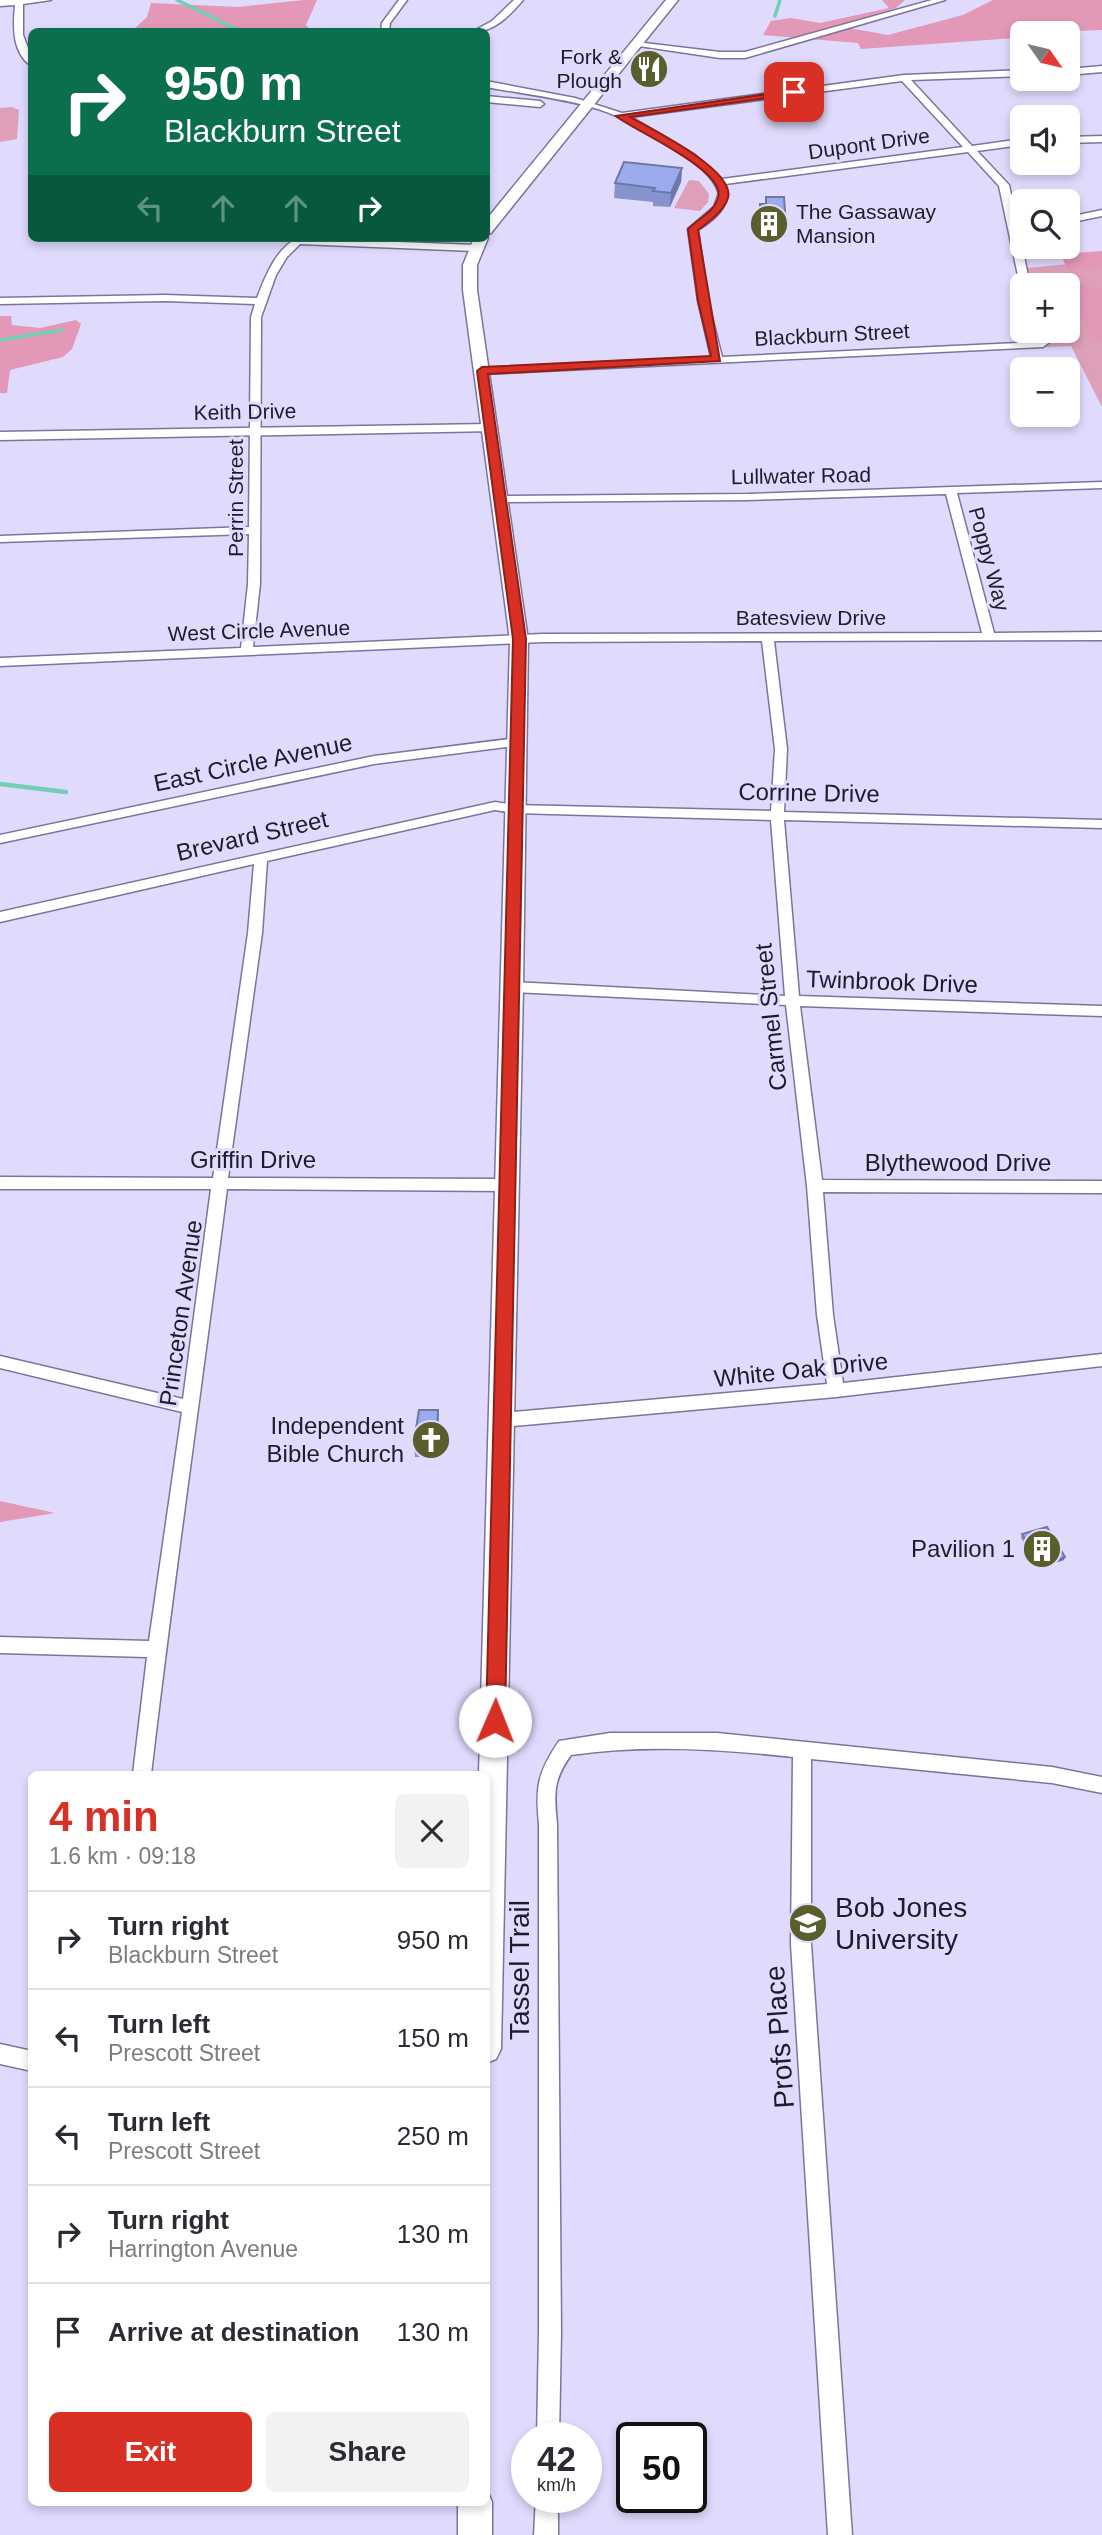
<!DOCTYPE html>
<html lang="en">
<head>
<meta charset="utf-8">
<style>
  :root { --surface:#fff; --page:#f2f2f3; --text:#2b2b33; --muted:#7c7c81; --line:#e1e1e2; --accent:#d93025 }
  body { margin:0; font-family:Arial,sans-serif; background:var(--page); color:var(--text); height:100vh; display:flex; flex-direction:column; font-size:26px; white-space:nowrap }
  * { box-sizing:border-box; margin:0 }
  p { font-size:23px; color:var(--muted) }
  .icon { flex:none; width:38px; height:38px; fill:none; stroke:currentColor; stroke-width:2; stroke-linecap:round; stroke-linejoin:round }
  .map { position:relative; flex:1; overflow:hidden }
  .sheet { position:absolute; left:28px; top:1771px; width:462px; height:735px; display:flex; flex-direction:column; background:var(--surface); border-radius:10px; box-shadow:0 4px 10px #0003 }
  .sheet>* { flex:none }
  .banner { position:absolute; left:28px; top:28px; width:462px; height:214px; border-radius:10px; box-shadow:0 4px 10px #0003; background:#0b6e4f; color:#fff; overflow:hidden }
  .needle { width:46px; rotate:124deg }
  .fabs { position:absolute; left:1010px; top:21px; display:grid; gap:14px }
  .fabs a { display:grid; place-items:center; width:70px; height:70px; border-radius:10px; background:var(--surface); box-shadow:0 4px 10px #0003; font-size:35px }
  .speed { position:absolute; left:511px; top:2422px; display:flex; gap:14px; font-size:35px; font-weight:700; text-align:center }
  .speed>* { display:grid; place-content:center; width:91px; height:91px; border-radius:50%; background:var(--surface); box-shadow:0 4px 10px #0003; line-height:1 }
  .speed small { font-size:18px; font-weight:400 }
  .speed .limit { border:4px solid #111; border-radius:10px; background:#fff; color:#111 }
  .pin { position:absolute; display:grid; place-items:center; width:60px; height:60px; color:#fff; margin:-30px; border-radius:14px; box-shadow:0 4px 10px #0006 }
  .me { position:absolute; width:77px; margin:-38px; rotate:1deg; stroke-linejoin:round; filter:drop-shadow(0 0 5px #0008) }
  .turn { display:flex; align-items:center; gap:24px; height:147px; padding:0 21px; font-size:32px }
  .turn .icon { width:91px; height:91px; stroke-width:2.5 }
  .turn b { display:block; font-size:49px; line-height:60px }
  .lanes { display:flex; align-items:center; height:66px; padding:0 21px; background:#0003; justify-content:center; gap:35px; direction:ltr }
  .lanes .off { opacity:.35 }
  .round { display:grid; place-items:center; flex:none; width:74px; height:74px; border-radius:10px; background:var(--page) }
  .headline { display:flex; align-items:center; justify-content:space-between; height:119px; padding:0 21px }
  h1 { font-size:42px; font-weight:600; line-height:52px; color:var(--accent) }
  .cta { display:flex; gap:14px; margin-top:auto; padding:14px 21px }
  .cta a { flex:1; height:80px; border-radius:10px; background:var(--accent); color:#fff; font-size:28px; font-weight:600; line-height:80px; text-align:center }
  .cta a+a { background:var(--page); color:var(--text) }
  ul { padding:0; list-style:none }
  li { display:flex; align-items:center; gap:21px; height:98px; padding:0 21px; border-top:2px solid var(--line) }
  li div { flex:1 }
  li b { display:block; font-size:26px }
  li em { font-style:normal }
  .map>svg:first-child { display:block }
</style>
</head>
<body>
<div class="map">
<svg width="1102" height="2535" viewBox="0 0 1102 2535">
  <rect width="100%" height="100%" fill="#e0dafd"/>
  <path fill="#dea0b8" d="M 12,107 L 19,110 L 17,139 L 0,142 L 0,108 Z
    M 689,180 L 699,181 L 709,194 L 708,202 L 700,211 L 674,208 Z
    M 1102,261 L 1102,407 L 1071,346 L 1047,347 L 1046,345 L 1052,337 L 1051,331 L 1068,331 L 1068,285 L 1032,285 L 1026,268 Z"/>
  <path fill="#e298b6" d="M 304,0 L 317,0 L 306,25 L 311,31 L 132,31 L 147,17 L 151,3 L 238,7 Z
    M 882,0 L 905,0 L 896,8 L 838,26 L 888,35 L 963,15 L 993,0 L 1102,0 L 1102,30 L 1022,33 L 1022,38 L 1015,38 L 861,49 L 858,43 L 763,35 L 771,21 L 791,18 L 820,23 L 889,8 Z
    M 1102,251 L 1102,269 L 1069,271 L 1060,254 Z
    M 1076,283 L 1102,290 L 1102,343 L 1088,332 L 1070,298 Z
    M 0,316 L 11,316 L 12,325 L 40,328 L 76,320 L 81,324 L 72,349 L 63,357 L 10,370 L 7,393 L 0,393 Z
    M 0,1501 L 55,1513 L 0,1522 Z"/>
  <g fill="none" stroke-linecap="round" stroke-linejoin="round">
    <path stroke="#72cfb5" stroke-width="3.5" d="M 177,0 L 242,32
      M 775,16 L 780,0
      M 0,340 L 62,330"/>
    <path stroke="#72cfb5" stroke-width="4.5" d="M 0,784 L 66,792"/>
    <g stroke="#7c749b" stroke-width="3">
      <path id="minor" d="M 0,0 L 51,0 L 23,4 L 23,35 L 32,58 L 32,66 C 12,54 13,26 15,5 L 0,6 Z
        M 399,0 L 407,0 L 390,23 L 389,32 L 381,32 L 382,23 Z
        M 514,0 L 523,0 C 509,16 495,32 472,32 L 492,21 Z
        M 932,0 L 945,0 L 745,58 L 720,58 L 632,45 L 636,42 L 720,52 L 745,52 Z
        M 1102,66 L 1102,72 L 1068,75 L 1068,69 Z
        M 1022,70 L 1022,76 L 911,80 L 972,146 L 1022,139 L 1022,145 L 977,151 L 1009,185 L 1030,285 L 1022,287 L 1020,285 L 999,186 L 968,152 L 725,184 C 733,205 714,220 698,230 L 708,301 L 722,357 L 1037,342 L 1042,339 L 1041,331 L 1051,331 L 1052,340 L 1043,347 L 482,374 L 477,371 L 482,368 L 711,357 L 698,301 L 688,229 L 714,207 L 719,193 C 712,174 695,163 678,152 C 654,135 626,118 598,109 C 562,98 523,94 486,87 L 486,81 L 575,98 L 622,113 L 904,75 ZM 902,81 L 963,147 L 722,179 L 695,155 L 631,117 Z
        M 486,96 L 540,101 L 544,104 L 540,107 L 486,102 Z
        M 1102,136 L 1102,142 L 1068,143 L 1068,137 Z
        M 1102,210 L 1102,216 L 1068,223 L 1068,217 Z
        M 298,238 L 475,245 L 480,248 L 475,251 L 300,244 L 287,257 L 276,275 L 261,317 L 260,584 L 253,647 L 543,634 L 982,633 L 946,494 L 747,500 L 501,502 L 495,499 L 501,496 L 747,494 L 1102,482 L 1102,488 L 957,493 L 994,633 L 1102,632 L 1102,640 L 774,641 L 787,749 L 784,812 L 1102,820 L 1102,828 L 784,820 L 799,996 L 1102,1006 L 1102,1016 L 800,1006 L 822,1180 L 1102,1181 L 1102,1193 L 823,1192 L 833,1315 L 843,1383 L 1102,1354 L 1102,1366 L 836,1397 L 503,1427 L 497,1425 L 495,1420 L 497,1415 L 503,1413 L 827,1384 L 817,1315 L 807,1186 L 786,1005 L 513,992 L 506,987 L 513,982 L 785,996 L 771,820 L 514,813 L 495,810 L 267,861 L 262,933 L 228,1178 L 507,1179 L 515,1185 L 507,1191 L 227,1189 C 202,1384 174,1579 151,1774 L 133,1774 L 147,1657 L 0,1653 L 0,1637 L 149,1641 L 182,1412 L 0,1368 L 0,1356 L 183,1399 L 211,1189 L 0,1189 L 0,1177 L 213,1178 L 248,933 L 254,864 L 0,922 L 0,912 L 495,802 L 514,805 L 771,811 L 775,749 L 762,641 L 543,642 L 0,666 L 0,658 L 241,648 L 248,584 L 249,534 L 0,542 L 0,536 L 249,527 L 251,317 L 255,304 L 165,301 L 0,304 L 0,298 L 165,295 L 257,298 C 265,277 276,248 298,238 Z
        M 517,738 L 523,742 L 521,745 L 374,764 L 0,843 L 0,835 L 374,756 Z
        M 610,1733 L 717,1733 L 1052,1767 L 1102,1777 L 1102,1793 L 1052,1783 L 811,1759 L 811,1944 L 852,2535 L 828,2535 L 791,1944 L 793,1757 C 719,1749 645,1744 571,1755 C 553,1780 554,1793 557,1824 L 561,2332 L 559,2438 L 537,2438 L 539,2332 L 539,1824 C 535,1787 538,1772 559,1741 Z
        M 0,2044 L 32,2051 L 32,2071 L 0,2064 Z
        M 536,2497 L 558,2497 L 558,2535 L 534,2535 Z"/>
    </g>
    <g stroke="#7c749b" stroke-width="3">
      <path id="tertiary" d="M 490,424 L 495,425 L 497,428 L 495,431 L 0,440 L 0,432 Z"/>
    </g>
    <g stroke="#7c749b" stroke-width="3">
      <path id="secondary" d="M 666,0 L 678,0 L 491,233 L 486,234 L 486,220 Z
        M 486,236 L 488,238 L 477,265 L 477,290 L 528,640 L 523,987 L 501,2049 L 496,2059 L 486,2063 L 486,1774 L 479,1774 L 510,640 L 463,290 L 463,265 L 474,238 L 486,238 Z
        M 487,2490 L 492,2502 L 492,2535 L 458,2535 L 458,2502 L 486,2502 Z"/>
    </g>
    <use href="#minor" fill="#fff" fill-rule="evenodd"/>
    <use href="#tertiary" fill="#fff" fill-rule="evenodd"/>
    <use href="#secondary" fill="#fff" fill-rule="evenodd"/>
  </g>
  <path fill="#8693cc" d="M 682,168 L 681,182 L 670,207 L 653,206 L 653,202 L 614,198 L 615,183 Z
    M 760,204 L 786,226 L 785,237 L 760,234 Z
    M 438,1410 L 438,1457 L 415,1457 L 414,1441 Z
    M 1022,1534 L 1064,1560 L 1039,1568 L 1021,1538 Z"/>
  <path fill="#6d78a6" d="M 682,168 L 681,182 L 670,207 L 671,193 Z
    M 438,1410 L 439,1426 L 438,1457 L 437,1441 Z
    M 1065,1557 L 1064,1560 L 1039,1568 L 1040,1565 Z"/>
  <path fill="#9cabed" stroke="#6d78a6" stroke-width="2" d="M 624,162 L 682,168 L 671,193 L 653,191 L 655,188 L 615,183 Z
    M 766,197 L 784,197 L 786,226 L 760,223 L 760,204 L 766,204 Z
    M 419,1410 L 438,1410 L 437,1441 L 414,1441 Z
    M 1047,1527 L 1065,1557 L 1040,1565 L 1022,1534 Z"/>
  <path fill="#d93025" stroke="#8d1f18" stroke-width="2" d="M 794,90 L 797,90 L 797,94 L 630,117 C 651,129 736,170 728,198 C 724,211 709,222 698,230 L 720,361 L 488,374 L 526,639 L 505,1721 L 502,1727 L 495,1729 L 489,1727 L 486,1721 L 513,639 L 477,371 L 482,367 L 711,356 L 698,301 L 688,229 C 698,219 714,212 718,198 C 727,170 634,131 616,116 Z"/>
  <defs>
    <g id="restaurant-disc" transform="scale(2.0125)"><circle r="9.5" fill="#595e2c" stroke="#e0dafd"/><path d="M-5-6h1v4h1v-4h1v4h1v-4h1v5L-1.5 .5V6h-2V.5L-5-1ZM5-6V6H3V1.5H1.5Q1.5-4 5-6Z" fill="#fff"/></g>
    <g id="building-disc" transform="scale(2.0125)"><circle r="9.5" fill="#595e2c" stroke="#e0dafd"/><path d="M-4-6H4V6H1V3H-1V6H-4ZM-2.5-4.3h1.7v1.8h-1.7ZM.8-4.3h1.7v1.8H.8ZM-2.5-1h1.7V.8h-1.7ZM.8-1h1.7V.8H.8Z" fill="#fff"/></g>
    <g id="church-disc" transform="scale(2.0125)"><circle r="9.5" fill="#595e2c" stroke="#e0dafd"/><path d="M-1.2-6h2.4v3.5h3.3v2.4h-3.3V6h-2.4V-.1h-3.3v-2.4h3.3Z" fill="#fff"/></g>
    <g id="university-disc" transform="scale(2.0125)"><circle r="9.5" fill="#595e2c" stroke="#e0dafd"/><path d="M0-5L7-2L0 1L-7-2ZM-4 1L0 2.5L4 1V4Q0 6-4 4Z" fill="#fff"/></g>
  </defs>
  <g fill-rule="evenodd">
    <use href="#restaurant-disc" x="649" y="69"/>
    <use href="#building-disc" x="769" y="224"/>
    <use href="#church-disc" x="431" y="1440"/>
    <use href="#building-disc" x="1042" y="1549"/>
    <use href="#university-disc" x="808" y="1923"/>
  </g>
  <g text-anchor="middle" stroke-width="6" stroke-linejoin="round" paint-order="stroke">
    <g font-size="21" fill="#1f1b2b" stroke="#e0dafd" text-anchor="end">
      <text x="622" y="64">Fork &amp;<tspan x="622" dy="24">Plough</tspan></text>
      <text x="796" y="219" text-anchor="start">The Gassaway<tspan x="796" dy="24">Mansion</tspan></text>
    </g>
    <g font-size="21" fill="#1f1b2b" stroke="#e0dafd">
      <text transform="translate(869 144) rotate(-8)" y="7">Dupont Drive</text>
      <text transform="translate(832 335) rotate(-3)" y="7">Blackburn Street</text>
      <text transform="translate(245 412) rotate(-1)" y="7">Keith Drive</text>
      <text transform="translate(801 476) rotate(-1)" y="7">Lullwater Road</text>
      <text transform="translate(236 498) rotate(-90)" y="7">Perrin Street</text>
      <text transform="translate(989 559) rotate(75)" y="7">Poppy Way</text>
      <text x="811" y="625">Batesview Drive</text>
      <text transform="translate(259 631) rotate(-2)" y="7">West Circle Avenue</text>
    </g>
    <g font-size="24" fill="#1f1b2b" stroke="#e0dafd">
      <text transform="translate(253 763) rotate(-12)" y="8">East Circle Avenue</text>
      <text transform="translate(809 793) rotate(1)" y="8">Corrine Drive</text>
      <text transform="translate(252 836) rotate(-13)" y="8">Brevard Street</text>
      <text transform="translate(892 982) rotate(2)" y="8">Twinbrook Drive</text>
      <text transform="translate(771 1017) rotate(-96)" y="8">Carmel Street</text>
      <text x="253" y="1168">Griffin Drive</text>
      <text x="958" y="1171">Blythewood Drive</text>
      <text transform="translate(181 1313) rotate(-82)" y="8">Princeton Avenue</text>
      <text transform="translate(801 1370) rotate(-6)" y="8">White Oak Drive</text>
    </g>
    <g font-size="24" fill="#1f1b2b" stroke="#e0dafd" text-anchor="end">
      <text x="404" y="1434">Independent<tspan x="404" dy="28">Bible Church</tspan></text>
      <text x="1015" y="1557">Pavilion 1</text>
    </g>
    <g font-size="28" fill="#1f1b2b" stroke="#e0dafd" text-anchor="start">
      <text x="835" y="1917">Bob Jones<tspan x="835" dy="32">University</tspan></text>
    </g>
    <g font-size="28" fill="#1f1b2b" stroke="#e0dafd">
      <text transform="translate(519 1970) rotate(-90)" y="10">Tassel Trail</text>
      <text transform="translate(779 2037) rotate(-94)" y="10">Profs Place</text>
    </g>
  </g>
</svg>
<div class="fabs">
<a><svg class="needle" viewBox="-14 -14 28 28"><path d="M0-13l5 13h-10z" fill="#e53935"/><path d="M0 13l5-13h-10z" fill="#7c7c81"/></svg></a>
<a><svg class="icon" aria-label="sound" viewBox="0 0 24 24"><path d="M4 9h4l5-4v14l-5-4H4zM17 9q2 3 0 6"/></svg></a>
<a><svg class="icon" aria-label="search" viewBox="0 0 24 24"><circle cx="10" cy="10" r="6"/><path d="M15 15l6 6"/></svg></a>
<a>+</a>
<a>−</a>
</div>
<div class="speed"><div>42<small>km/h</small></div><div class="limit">50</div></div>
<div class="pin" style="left:794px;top:92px;background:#d93025"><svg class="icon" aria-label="arrive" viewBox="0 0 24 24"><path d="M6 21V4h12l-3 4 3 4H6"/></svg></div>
<svg class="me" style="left:495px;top:1721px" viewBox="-20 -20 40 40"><circle r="19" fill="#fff"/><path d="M0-13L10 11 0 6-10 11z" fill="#d93025"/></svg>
<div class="banner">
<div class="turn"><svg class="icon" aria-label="right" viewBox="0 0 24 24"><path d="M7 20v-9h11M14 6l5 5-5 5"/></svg><div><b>950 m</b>Blackburn Street</div></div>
<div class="lanes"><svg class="icon off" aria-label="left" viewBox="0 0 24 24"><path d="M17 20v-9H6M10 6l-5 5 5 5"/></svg><svg class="icon off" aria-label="ahead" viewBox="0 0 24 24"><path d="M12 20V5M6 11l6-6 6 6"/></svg><svg class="icon off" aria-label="ahead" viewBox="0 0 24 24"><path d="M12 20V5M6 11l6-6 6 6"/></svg><svg class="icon" aria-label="right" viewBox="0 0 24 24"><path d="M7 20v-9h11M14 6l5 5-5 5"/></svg></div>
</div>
<section class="sheet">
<div class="headline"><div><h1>4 min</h1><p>1.6 km · 09:18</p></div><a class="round"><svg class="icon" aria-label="close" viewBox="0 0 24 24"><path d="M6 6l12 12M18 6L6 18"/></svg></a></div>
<ul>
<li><svg class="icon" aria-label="right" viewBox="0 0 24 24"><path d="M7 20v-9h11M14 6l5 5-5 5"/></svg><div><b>Turn right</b><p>Blackburn Street</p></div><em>950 m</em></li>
<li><svg class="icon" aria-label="left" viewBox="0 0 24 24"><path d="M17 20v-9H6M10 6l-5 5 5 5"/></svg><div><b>Turn left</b><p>Prescott Street</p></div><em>150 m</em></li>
<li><svg class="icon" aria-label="left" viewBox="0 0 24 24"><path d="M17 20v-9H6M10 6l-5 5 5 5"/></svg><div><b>Turn left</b><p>Prescott Street</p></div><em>250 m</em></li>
<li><svg class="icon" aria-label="right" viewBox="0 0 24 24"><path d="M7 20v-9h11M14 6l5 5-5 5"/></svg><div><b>Turn right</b><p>Harrington Avenue</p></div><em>130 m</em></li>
<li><svg class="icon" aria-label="arrive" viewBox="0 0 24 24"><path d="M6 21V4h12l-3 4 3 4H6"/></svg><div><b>Arrive at destination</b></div><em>130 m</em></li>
</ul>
<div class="cta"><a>Exit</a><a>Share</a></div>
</section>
</div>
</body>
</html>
